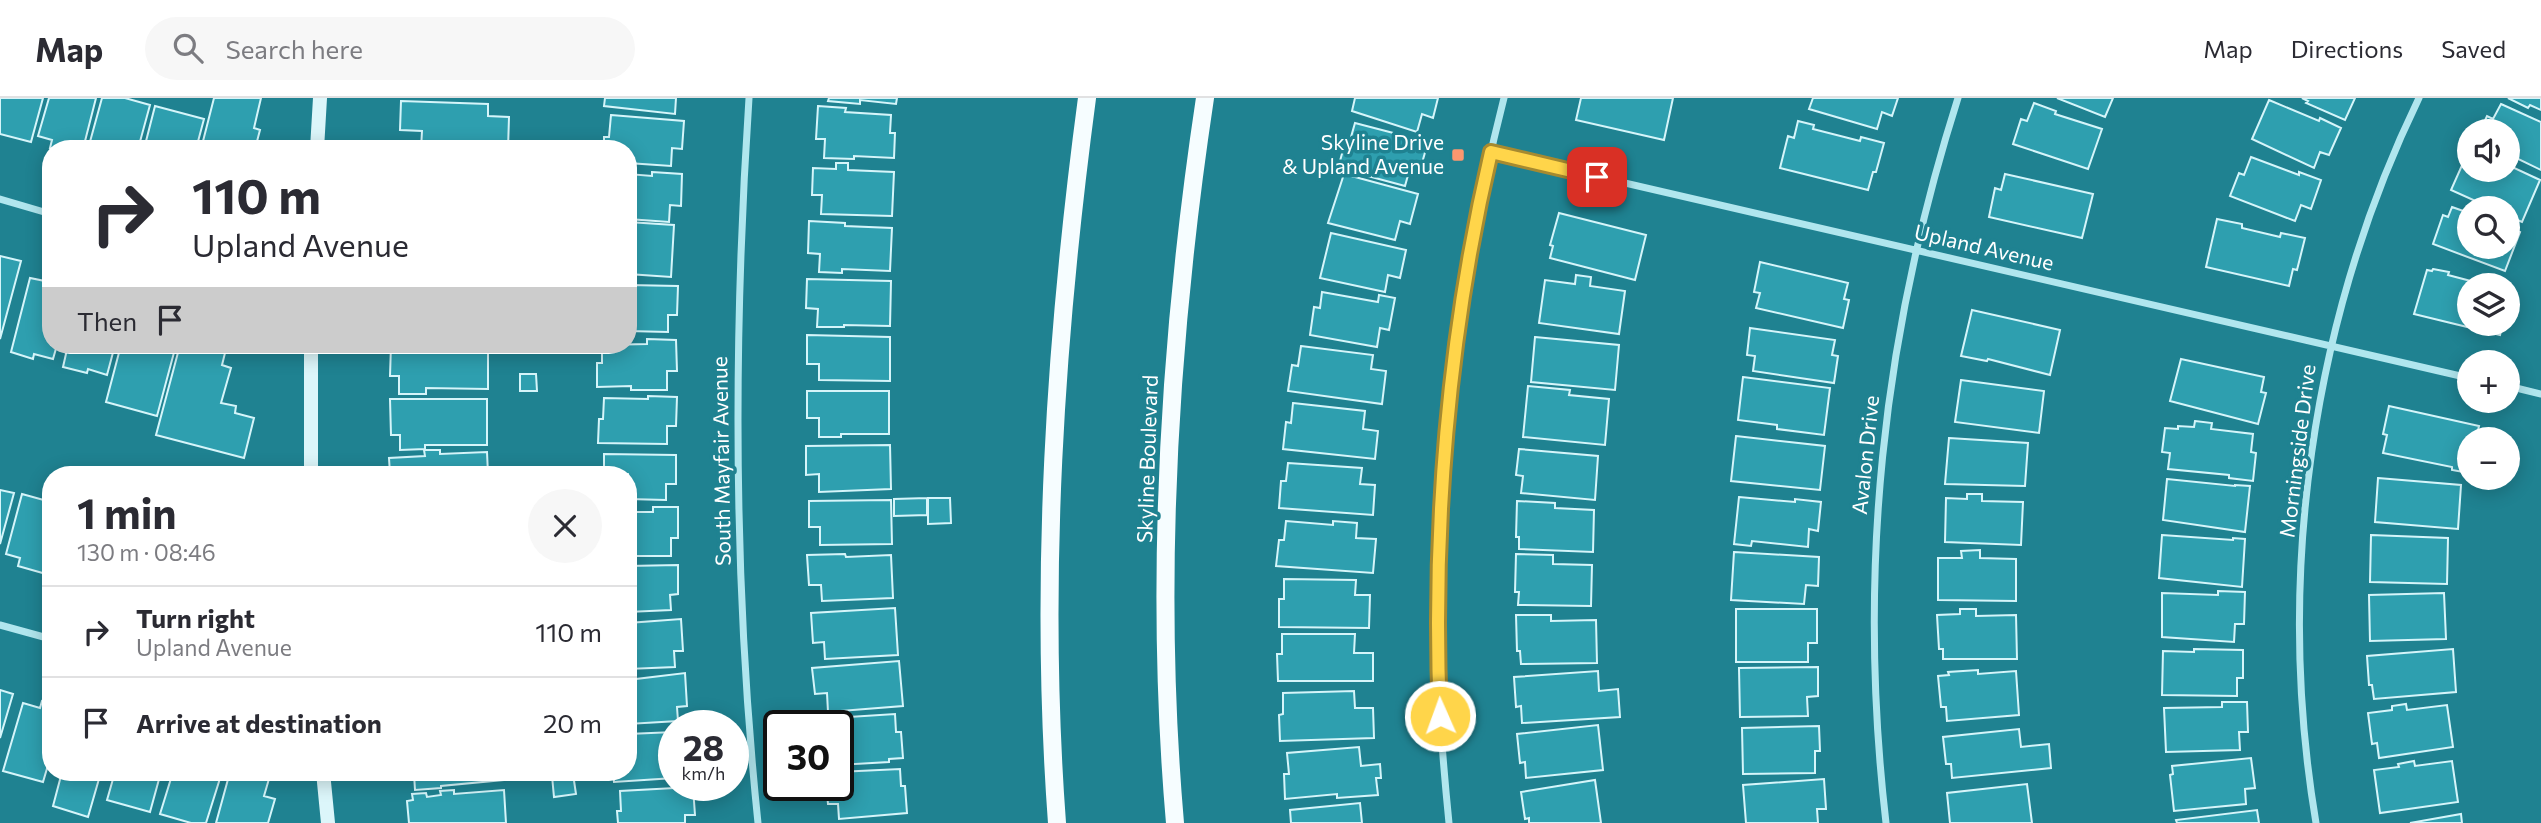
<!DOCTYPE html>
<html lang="en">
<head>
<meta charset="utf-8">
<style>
  :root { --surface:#fff; --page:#f7f7f7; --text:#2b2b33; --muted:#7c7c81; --line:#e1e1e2 }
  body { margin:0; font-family:Commissioner,sans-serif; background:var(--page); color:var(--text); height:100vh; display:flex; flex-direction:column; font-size:26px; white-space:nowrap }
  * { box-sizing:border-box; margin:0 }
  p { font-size:23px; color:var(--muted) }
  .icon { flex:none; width:38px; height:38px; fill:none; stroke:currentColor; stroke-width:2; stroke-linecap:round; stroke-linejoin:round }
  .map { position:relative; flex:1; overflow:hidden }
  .panel { position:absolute; left:42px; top:368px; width:595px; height:315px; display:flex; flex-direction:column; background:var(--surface); border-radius:28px; box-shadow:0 4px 18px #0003 }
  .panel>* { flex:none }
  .hud { position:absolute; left:42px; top:42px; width:595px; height:214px; border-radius:28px; box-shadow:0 4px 18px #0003; background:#fff; color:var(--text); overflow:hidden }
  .tools { position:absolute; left:2457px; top:21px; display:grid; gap:14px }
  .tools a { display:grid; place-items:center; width:63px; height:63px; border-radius:50%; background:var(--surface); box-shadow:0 4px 18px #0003; font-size:35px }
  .speed { position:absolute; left:658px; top:612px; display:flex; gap:14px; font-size:35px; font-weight:700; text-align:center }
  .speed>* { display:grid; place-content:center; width:91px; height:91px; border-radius:50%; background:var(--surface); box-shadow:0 4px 18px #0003; line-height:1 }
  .speed small { font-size:18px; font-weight:400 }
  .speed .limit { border:4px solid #111; border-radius:10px; background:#fff; color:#111 }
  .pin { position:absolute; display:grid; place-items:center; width:60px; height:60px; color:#fff; margin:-30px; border-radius:14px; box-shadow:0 4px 10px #0006 }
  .me { position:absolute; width:77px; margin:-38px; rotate:358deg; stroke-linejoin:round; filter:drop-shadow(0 0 5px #0008) }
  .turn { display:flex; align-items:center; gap:24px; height:147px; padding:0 35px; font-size:32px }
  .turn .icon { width:91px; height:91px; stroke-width:2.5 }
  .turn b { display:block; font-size:49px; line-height:60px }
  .then { display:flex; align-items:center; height:66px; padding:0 35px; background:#0003; gap:14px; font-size:26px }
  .round { display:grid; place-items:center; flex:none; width:74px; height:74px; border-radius:37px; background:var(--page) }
  .head { display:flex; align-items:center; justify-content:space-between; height:119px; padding:0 35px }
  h1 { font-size:42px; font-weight:700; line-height:52px }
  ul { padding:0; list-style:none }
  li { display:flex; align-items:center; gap:21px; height:91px; padding:0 35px; border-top:2px solid var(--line) }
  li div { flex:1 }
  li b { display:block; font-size:26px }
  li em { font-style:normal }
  header { display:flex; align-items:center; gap:42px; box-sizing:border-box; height:98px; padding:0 35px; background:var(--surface); border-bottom:2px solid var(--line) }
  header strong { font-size:33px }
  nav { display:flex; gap:38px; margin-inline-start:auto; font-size:24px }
  .search { width:490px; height:63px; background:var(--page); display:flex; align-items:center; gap:18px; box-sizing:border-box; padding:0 24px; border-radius:38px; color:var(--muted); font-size:26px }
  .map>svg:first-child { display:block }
</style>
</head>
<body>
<header>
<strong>Map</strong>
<div class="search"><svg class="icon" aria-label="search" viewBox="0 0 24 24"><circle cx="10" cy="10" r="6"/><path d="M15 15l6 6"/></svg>Search here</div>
<nav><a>Map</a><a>Directions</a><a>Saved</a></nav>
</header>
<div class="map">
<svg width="2541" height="725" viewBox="0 0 2541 725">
  <rect width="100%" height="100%" fill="#1f8291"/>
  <path fill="#2e9faf" stroke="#d5f5fa" stroke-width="2" d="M 0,0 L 43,0 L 31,44 L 0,36 Z
    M 49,0 L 96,0 L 83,51 L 50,50 L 52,42 L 38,38 Z
    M 102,0 L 125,0 L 150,7 L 138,51 L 88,51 Z
    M 214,0 L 261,0 L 254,30 L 260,32 L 255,51 L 201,51 Z
    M 605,0 L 676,0 L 675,16 L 604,8 Z
    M 829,0 L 897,0 L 896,6 L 860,2 L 860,6 L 828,3 Z
    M 1355,0 L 1438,0 L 1433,20 L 1422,16 L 1417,34 L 1352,13 Z
    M 1581,0 L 1673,0 L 1664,42 L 1576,22 Z
    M 1813,0 L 1898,0 L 1892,18 L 1882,14 L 1877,31 L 1809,11 Z
    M 2057,0 L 2113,0 L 2105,19 Z
    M 2302,0 L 2355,0 L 2345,22 L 2306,5 L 2308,3 Z
    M 2508,0 L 2541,0 L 2541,12 L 2530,7 L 2528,10 Z
    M 2269,2 L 2319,23 L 2320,20 L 2341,30 L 2329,57 L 2320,54 L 2314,70 L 2252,41 Z
    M 401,3 L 488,6 L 488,18 L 509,19 L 508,51 L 421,51 L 422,33 L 400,32 Z
    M 2034,5 L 2056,13 L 2055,16 L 2102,31 L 2088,71 L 2013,46 L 2021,21 L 2027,23 Z
    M 2501,6 L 2541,24 L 2541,72 L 2508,56 L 2508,33 L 2480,33 L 2487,18 L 2493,21 Z
    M 155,8 L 204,21 L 196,51 L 144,51 Z
    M 818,8 L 846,10 L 845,14 L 891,17 L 890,35 L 895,35 L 894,60 L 854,58 L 854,61 L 824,60 L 825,41 L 816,41 Z
    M 611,17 L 684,23 L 682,51 L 672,50 L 671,68 L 628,65 L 628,51 L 604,51 L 604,39 L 609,39 Z
    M 1798,23 L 1814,27 L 1813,31 L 1860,43 L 1861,39 L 1884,45 L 1876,74 L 1873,74 L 1868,92 L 1780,70 L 1788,38 L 1794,40 Z
    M 1355,25 L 1428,44 L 1420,72 L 1410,70 L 1405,88 L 1338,70 L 1345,45 L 1349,46 Z
    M 2251,59 L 2299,77 L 2299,74 L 2321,82 L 2311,111 L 2301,107 L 2295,123 L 2230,98 L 2239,75 L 2244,77 Z
    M 836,65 L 848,65 L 848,72 L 894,74 L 892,118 L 821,116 L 822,97 L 812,97 L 813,70 L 836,71 Z
    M 2463,65 L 2469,68 L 2469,72 L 2508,72 L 2508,67 L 2540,82 L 2522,124 L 2508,118 L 2508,110 L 2491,110 L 2451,92 Z
    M 652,74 L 682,76 L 681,108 L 670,107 L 669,124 L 628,121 L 628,76 L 652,78 Z
    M 1344,76 L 1418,96 L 1410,126 L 1400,123 L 1395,142 L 1328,125 Z
    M 2005,76 L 2093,96 L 2082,140 L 1989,119 L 1995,90 L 2001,92 Z
    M 2452,109 L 2469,115 L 2469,149 L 2508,149 L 2508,129 L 2520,134 L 2505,173 L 2433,146 L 2443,117 L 2448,119 Z
    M 1559,115 L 1646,137 L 1635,182 L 1550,160 L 1553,148 L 1550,147 Z
    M 2217,121 L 2242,126 L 2242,130 L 2280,139 L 2281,135 L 2305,140 L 2297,172 L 2293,171 L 2289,188 L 2206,169 Z
    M 809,123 L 845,125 L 845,128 L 892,130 L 890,173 L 842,171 L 842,175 L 819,174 L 820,156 L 808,155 Z
    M 628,124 L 674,127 L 671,179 L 628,176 Z
    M 1331,135 L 1406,152 L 1400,180 L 1388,177 L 1385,194 L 1320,180 Z
    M 0,158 L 21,163 L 0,241 Z
    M 1760,164 L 1848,185 L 1844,201 L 1849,202 L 1843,230 L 1756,210 L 1760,195 L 1754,194 Z
    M 2433,171 L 2449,174 L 2448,177 L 2486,187 L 2469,187 L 2469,226 L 2503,226 L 2500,237 L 2414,216 L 2427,172 L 2432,173 Z
    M 47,175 L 51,176 L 51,247 L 57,247 L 53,261 L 34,256 L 33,261 L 11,254 L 30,180 L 45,183 Z
    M 1576,177 L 1591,179 L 1590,188 L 1625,193 L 1619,236 L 1539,225 L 1545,182 L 1575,186 Z
    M 807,181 L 891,183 L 890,228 L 844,227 L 844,229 L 817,229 L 818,211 L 806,210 Z
    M 628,187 L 678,188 L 677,217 L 668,217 L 668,234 L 628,233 Z
    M 1322,194 L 1378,204 L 1379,197 L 1395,200 L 1389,232 L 1380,230 L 1377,249 L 1310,237 L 1314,209 L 1320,210 Z
    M 1972,212 L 2060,232 L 2050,277 L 1988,261 L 1987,263 L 1961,258 Z
    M 1750,230 L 1835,242 L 1832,257 L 1838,258 L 1834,285 L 1753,273 L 1755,258 L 1747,257 Z
    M 807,237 L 890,239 L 890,283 L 819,282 L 819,266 L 807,266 Z
    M 1535,239 L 1619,247 L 1615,292 L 1531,284 Z
    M 647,241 L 676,242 L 677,273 L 667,273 L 667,292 L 631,292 L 631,288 L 597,289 L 597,265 L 602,265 L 602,247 L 647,246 Z
    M 68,247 L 115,247 L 107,277 L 88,271 L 87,275 L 63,269 Z
    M 121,247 L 176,247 L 157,318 L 106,304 Z
    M 180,247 L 227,247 L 222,267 L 231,270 L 221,305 L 236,308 L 235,315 L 254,320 L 244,360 L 156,337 Z
    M 391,247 L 488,247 L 488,291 L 426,290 L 426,296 L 399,296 L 399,278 L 390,278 Z
    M 523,247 L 539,247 L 539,253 L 523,254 Z
    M 1301,248 L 1373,257 L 1371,271 L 1386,273 L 1382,306 L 1288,293 L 1292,267 L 1298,268 Z
    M 2181,261 L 2264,279 L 2261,294 L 2266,295 L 2258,326 L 2170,303 Z
    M 520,276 L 536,276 L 537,293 L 520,293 Z
    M 1743,279 L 1830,290 L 1824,337 L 1777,331 L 1777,327 L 1738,322 Z
    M 1961,282 L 2044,293 L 2039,335 L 1955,324 Z
    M 1528,288 L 1570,292 L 1569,297 L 1609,301 L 1605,347 L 1523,339 Z
    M 807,293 L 889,293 L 889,336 L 841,336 L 841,339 L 819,339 L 819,320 L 807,320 Z
    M 648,298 L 677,299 L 676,328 L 667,328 L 667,346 L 598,345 L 599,321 L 603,321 L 604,300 L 648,301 Z
    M 390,301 L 487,301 L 487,347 L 425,347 L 425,351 L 400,352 L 400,337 L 391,337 Z
    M 1293,305 L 1365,313 L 1363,331 L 1378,333 L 1375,361 L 1283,351 L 1286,324 L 1291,325 Z
    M 2389,308 L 2479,328 L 2476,341 L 2469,341 L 2469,375 L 2452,372 L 2452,369 L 2383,355 L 2387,337 L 2383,336 Z
    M 2195,323 L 2212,325 L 2211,331 L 2253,336 L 2251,354 L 2256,355 L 2253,383 L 2229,380 L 2229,377 L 2168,371 L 2170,355 L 2162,354 L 2165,330 L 2178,331 L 2178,328 L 2194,329 Z
    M 1736,338 L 1825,348 L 1820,392 L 1731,383 Z
    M 1949,340 L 2028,345 L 2025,388 L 1945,386 Z
    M 890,347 L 891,391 L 819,394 L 819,376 L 806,377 L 806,348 Z
    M 1519,351 L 1598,358 L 1595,402 L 1521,395 L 1523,378 L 1516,377 Z
    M 424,352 L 440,352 L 440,356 L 487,354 L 488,376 L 390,376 L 389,360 L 425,358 Z
    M 604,356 L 676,357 L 676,386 L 666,386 L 666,402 L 628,401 L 628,376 L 604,376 Z
    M 1288,365 L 1362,370 L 1360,386 L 1375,387 L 1373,417 L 1279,410 L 1281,383 L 1286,383 Z
    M 2378,380 L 2461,387 L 2458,431 L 2375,424 Z
    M 2167,381 L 2235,388 L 2235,387 L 2250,388 L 2245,434 L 2163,422 Z
    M 0,392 L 14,395 L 0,446 Z
    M 22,396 L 51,404 L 51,458 L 46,476 L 18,468 L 20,460 L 6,456 Z
    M 1967,396 L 1982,396 L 1982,403 L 2023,404 L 2021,447 L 1945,444 L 1946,400 L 1967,401 Z
    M 1739,399 L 1795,404 L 1795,401 L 1821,404 L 1818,433 L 1809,431 L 1808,449 L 1752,443 L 1751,448 L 1734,446 Z
    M 927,400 L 927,417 L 894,418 L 894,401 Z
    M 928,400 L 950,400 L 951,425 L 928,426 Z
    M 891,402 L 892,446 L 820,447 L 820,429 L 809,429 L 809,403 Z
    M 1517,403 L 1555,405 L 1555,410 L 1594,412 L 1593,454 L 1519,451 L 1519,439 L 1516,439 Z
    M 653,409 L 678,409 L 678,440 L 671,440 L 671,458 L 628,458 L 628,414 L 653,414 Z
    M 1286,423 L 1333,427 L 1333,423 L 1357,425 L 1356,440 L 1376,441 L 1373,475 L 1276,468 L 1279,442 L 1284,442 Z
    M 2162,437 L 2233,442 L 2233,440 L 2245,441 L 2242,489 L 2159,480 Z
    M 2371,437 L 2448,440 L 2447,486 L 2370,484 Z
    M 1980,452 L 1980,460 L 2016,461 L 2016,503 L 1938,502 L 1938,460 L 1962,460 L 1961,453 Z
    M 1734,454 L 1819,459 L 1818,488 L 1806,487 L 1804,506 L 1731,502 Z
    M 845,456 L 846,459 L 891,457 L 893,500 L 822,503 L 821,487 L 809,487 L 807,457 Z
    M 1516,456 L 1553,457 L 1553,466 L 1592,467 L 1591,508 L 1518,507 L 1519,494 L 1515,494 Z
    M 678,467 L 678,496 L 670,497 L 671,512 L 628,514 L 628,468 Z
    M 1284,481 L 1356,482 L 1355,497 L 1370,497 L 1369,530 L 1279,529 L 1279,501 L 1284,501 Z
    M 2218,493 L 2245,494 L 2244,526 L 2235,526 L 2234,544 L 2162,539 L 2162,495 L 2218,497 Z
    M 2444,495 L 2446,541 L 2370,543 L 2369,497 Z
    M 895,510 L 898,557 L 825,561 L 824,544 L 813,545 L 811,515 Z
    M 1736,511 L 1817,511 L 1817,545 L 1808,545 L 1808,564 L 1736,564 Z
    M 1960,511 L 1976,511 L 1976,518 L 2016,517 L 2017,561 L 1943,561 L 1943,551 L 1939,551 L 1937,517 L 1960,516 Z
    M 1516,517 L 1551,517 L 1551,523 L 1596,522 L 1597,565 L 1521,566 L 1520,553 L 1517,553 Z
    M 681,521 L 683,553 L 674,553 L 675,569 L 628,571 L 628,525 Z
    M 1282,536 L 1355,536 L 1354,555 L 1373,555 L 1373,583 L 1278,583 L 1277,556 L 1282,556 Z
    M 2194,551 L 2243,552 L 2243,580 L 2237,580 L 2237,598 L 2162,597 L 2163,553 L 2194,554 Z
    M 2453,551 L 2456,594 L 2374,601 L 2372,587 L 2369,587 L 2367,558 Z
    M 899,563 L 903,608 L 828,614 L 827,595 L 815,596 L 812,570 Z
    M 1818,569 L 1818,598 L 1807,599 L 1808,618 L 1740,619 L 1739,570 Z
    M 1978,572 L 1978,576 L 2016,573 L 2019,617 L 1947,623 L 1946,609 L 1941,609 L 1938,578 L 1949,577 L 1948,574 Z
    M 1598,573 L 1599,593 L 1618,591 L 1620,619 L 1522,625 L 1521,608 L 1516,609 L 1514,579 Z
    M 685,575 L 687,608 L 677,609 L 678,623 L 628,626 L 628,582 Z
    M 0,592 L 13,596 L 0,640 Z
    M 1354,593 L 1355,610 L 1373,610 L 1374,640 L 1280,643 L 1279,617 L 1283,616 L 1283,595 Z
    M 42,603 L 51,605 L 51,657 L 43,684 L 3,673 L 23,605 L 40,610 Z
    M 2222,604 L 2247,604 L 2248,634 L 2239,634 L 2240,652 L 2166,654 L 2164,610 L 2222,609 Z
    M 2406,606 L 2407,612 L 2447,607 L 2453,649 L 2379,660 L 2377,645 L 2372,646 L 2368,615 L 2392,612 L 2392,608 Z
    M 895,616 L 896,634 L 901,634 L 903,660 L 889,661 L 889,664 L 838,667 L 838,628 L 818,628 L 818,621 Z
    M 1598,627 L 1603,672 L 1526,680 L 1525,664 L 1520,665 L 1517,636 Z
    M 1819,628 L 1820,653 L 1815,653 L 1815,675 L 1743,676 L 1742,630 Z
    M 2019,631 L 2021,649 L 2049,646 L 2051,670 L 1952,680 L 1951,666 L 1946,666 L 1943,639 Z
    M 674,634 L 674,680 L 614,684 L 613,674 L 628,674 L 628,636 Z
    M 1359,649 L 1361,668 L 1380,666 L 1381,680 L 1376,680 L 1378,697 L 1337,700 L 1337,696 L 1285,701 L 1284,676 L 1289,676 L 1287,655 Z
    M 2251,660 L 2255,690 L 2245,691 L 2246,706 L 2174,713 L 2170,677 L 2173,676 L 2172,668 Z
    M 2414,663 L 2415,668 L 2452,663 L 2458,704 L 2380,715 L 2374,672 L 2399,669 L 2398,666 Z
    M 900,671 L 901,688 L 905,688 L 907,715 L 839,721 L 838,706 L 828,706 L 827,695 L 822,695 L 821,688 L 838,688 L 838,674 Z
    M 62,674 L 101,674 L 88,719 L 53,708 Z
    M 115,674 L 161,674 L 150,714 L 107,702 Z
    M 173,674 L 222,674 L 206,725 L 191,725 L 160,716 Z
    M 230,674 L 271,674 L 264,698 L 275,701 L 268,725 L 216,725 Z
    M 405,674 L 502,674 L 503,682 L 441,688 L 441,690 L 415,692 L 414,676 L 405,677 Z
    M 573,676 L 576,696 L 554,699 L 552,678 Z
    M 1824,681 L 1826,711 L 1817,711 L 1818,725 L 1746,725 L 1743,687 Z
    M 1595,682 L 1601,725 L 1529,725 L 1529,720 L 1525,721 L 1521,694 Z
    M 2027,686 L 2032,725 L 1950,725 L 1947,695 Z
    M 693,689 L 695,717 L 685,717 L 685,725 L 618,725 L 617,713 L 621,713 L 620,693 Z
    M 454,692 L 454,696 L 504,692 L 506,725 L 409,725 L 407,703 L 413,702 L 412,696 L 426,695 L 427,699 L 441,697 L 440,693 Z
    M 1360,705 L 1362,725 L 1291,725 L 1290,712 Z
    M 2257,712 L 2259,725 L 2177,725 L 2176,722 Z
    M 2461,716 L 2462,725 L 2410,725 Z"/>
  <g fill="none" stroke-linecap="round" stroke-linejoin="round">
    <path stroke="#b0e6ee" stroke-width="7" d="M 749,0 C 733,241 733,484 758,725
      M 1491,54 L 2469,280
      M 0,101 L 51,116
      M 2508,288 L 2541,296
      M 0,527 L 51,541
      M 1449,725 C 1443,665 1438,605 1437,545 C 1435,362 1459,177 1504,0
      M 1886,725 C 1857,475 1882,239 1958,0
      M 2316,725 C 2275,481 2311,223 2419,0"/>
    <path stroke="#dcf6fa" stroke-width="14" d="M 317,51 L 320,0
      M 311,376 L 311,247
      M 323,674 L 328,725"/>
    <path stroke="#f6fdff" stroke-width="18" d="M 1057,725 C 1039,483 1055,240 1087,0
      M 1175,725 C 1154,484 1169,239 1205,0"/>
  </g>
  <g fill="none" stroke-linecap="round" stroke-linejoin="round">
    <g stroke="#a68a30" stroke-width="18">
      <path id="route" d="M 1440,618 C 1432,431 1448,237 1491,54 L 1597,79"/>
    </g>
    <use href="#route" stroke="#ffd54a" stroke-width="12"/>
  </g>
  <rect fill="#fc976f" stroke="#1f8291" stroke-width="2.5" x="1451" y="50" width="14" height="14" rx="3.5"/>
  <g text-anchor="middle" stroke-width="7" stroke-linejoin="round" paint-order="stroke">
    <g font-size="21" fill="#fff" stroke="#1f8291" text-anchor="end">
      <text x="1444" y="52">Skyline Drive<tspan x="1444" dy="24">&amp; Upland Avenue</tspan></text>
    </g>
    <g font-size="21" fill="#fff" stroke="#1f8291">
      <text transform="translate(1984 150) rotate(13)" y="7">Upland Avenue</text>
      <text transform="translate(2298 353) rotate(-83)" y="7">Morningside Drive</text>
      <text transform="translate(1866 357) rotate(-84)" y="7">Avalon Drive</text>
      <text transform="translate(1148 361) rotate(-88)" y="7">Skyline Boulevard</text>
      <text transform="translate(722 363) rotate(-91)" y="7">South Mayfair Avenue</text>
    </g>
  </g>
</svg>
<div class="tools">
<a><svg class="icon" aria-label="sound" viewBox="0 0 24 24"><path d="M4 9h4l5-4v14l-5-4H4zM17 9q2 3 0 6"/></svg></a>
<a><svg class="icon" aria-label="search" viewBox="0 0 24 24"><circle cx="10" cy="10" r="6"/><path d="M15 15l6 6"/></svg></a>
<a><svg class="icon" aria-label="layers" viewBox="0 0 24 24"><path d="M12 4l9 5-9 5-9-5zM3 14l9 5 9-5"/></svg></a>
<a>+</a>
<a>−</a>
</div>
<div class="speed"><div>28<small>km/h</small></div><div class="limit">30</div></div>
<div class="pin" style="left:1597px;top:79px;background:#d93025"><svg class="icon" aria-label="arrive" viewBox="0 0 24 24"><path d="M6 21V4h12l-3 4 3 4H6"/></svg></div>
<svg class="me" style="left:1440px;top:618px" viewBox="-20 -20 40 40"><circle r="17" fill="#ffd54a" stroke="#fff" stroke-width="3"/><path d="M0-11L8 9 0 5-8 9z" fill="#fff"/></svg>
<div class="hud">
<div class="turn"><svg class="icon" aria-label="right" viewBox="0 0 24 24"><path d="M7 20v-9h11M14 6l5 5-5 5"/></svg><div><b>110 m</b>Upland Avenue</div></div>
<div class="then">Then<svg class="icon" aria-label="arrive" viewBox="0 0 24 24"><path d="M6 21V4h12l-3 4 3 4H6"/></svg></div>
</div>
<section class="panel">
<div class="head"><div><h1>1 min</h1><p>130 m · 08:46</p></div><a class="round"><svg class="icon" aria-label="close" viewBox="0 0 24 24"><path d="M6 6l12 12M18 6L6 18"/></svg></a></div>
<ul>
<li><svg class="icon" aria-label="right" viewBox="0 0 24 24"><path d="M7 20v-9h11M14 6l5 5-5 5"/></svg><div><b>Turn right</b><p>Upland Avenue</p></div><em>110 m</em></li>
<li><svg class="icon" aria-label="arrive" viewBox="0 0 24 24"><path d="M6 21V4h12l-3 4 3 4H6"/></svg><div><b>Arrive at destination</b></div><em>20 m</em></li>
</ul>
</section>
</div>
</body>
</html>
